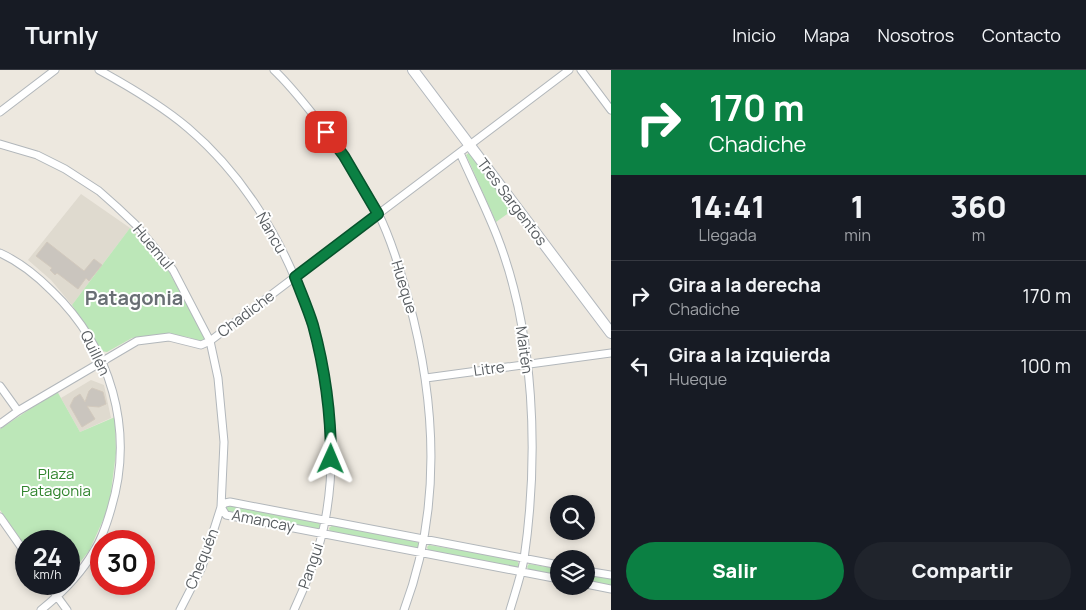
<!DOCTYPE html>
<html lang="es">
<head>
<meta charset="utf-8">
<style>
  :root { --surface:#171b24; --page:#20242c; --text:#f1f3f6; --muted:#9ea1a6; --line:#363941; --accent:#0b8043 }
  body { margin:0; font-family:Manrope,sans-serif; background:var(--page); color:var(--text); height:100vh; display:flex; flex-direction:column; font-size:19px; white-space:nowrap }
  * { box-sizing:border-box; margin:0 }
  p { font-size:16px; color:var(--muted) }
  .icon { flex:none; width:28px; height:28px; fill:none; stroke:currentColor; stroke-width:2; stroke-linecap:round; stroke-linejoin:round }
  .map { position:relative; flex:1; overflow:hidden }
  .drawer { display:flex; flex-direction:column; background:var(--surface); width:475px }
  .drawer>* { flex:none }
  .top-card { background:#0b8043; color:#fff; overflow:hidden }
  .controls { position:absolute; left:550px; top:425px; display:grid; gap:10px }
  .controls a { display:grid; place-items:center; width:45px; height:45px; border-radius:50%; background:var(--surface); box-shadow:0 2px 8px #0003; font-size:25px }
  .speed { position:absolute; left:15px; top:460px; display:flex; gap:10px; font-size:25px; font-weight:700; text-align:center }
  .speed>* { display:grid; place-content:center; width:65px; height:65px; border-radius:50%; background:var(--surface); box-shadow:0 2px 8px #0003; line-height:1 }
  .speed small { font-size:12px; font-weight:400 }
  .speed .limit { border:8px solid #d22; background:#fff; color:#111 }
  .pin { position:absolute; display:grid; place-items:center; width:42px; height:42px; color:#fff; margin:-21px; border-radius:10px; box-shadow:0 2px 8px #0006 }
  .me { position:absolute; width:55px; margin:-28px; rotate:1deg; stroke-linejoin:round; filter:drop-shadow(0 0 4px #0008) }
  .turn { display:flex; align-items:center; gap:18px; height:105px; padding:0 15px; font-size:22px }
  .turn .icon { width:65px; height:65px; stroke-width:2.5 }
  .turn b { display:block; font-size:35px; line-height:42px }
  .eta { display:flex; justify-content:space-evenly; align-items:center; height:85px; text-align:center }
  .eta b { font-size:30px; font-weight:800; line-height:35px }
  .action { display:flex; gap:10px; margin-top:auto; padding:10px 15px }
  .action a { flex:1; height:58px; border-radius:30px; background:var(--accent); color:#fff; font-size:20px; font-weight:800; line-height:58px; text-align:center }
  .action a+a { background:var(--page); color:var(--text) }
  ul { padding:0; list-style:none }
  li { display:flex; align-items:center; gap:15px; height:70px; padding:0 15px; border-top:1px solid var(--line) }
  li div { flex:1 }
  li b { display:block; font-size:19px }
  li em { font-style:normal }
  header { display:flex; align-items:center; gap:30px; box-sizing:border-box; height:70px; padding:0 25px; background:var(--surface); border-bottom:1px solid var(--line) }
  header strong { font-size:24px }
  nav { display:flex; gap:28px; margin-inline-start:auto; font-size:18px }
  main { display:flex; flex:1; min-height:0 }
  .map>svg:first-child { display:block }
</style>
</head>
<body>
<header>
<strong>Turnly</strong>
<nav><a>Inicio</a><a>Mapa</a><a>Nosotros</a><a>Contacto</a></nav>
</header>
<main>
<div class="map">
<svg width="611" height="540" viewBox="0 0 611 540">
  <rect width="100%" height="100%" fill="#ede8df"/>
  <path fill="#dfdacf" d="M 81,124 L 130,158 L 72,235 L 51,210 L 28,190 Z
    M 91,310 L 104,315 L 111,348 L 80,362 L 61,328 Z"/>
  <path fill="#bce7b8" d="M 470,82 L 513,140 L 496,152 L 466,85 Z
    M 130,158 L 167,198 L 206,270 L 199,271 L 188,267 L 160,264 L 132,268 L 107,282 L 101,281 L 72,235 Z
    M 57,321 L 80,362 L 115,347 L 116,383 L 109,437 L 89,481 L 69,506 L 69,471 L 26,471 L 26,477 L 0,440 L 0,359 Z
    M 227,436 L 231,436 L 319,453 L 321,457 L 317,459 L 227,442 L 226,439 Z
    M 333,455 L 417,472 L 420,473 L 419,478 L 417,478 L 330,462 L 329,458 Z
    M 429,475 L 517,490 L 519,495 L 516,498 L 428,480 L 427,477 Z
    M 529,494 L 559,499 L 559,506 L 529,500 L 527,497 Z
    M 586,504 L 611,509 L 611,516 L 586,511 Z"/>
  <path fill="#cac5be" stroke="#d2c9bd" d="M 47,172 L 84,201 L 94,189 L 102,195 L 89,211 L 86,208 L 78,219 L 57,203 L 55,205 L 50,200 L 52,198 L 36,186 Z
    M 92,318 L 103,322 L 106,334 L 99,337 L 87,336 L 95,349 L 82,357 L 70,336 L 74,328 L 80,324 L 85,332 L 89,321 Z"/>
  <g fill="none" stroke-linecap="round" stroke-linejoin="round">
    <g stroke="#b2b7bb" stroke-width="9">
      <path id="street" d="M 99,0 C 130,17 161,35 188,58 C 294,148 351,314 325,451 C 320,478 306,515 294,540
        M 274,0 C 292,17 307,37 323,57 C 343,84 362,113 378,143 C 391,169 400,200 408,228 C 436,330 442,439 404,540
        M 581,0 L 611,40
        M 0,42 L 55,0
        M 0,74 L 37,85 L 65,99 L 99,121 L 117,137 L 136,155 L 173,200 L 210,271 L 218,308 L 224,372 L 221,437 L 202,497 L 180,540
        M 460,83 C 472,110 486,138 497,166 C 535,263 539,386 524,489 C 521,506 515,523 510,540
        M 0,183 C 20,192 36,205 52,221 C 111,278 135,360 111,439 C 107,453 102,469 94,481 C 81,504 62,523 41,540
        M 426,308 L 611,283
        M 0,316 L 18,341
        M 0,354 L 18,341 L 137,271 L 169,267 L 201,275 L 210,271 L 569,0
        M 221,437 L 226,445 L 559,509
        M 221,437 L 225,433 L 230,432 L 559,495
        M 0,447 L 26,484
        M 586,501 L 611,505
        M 48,514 L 67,540
        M 586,514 L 611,519"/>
    </g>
    <g stroke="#b3b8be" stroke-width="12">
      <path id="secondary" d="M 413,0 L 611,263"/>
    </g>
    <use href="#street" stroke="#fff" stroke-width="7"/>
    <use href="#secondary" stroke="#fff" stroke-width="10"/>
  </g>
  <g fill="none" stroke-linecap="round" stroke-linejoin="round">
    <g stroke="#07532c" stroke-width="12">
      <path id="route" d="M 326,62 L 344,86 L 378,144 L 295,207 C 301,223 308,239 313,255 C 325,299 331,344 331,389"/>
    </g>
    <use href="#route" stroke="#0b8043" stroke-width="9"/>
  </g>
  <g text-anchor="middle" stroke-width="4" stroke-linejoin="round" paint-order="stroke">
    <g font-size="15" fill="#585d61" stroke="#fff">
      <text transform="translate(512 132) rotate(53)" y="5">Tres Sargentos</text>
      <text transform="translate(271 163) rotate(60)" y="5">Ñancu</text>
      <text transform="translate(153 177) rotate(50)" y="5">Huemul</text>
      <text transform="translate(404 217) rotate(73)" y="5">Hueque</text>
      <text transform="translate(246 244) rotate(-37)" y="5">Chadiche</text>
      <text transform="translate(524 280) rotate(82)" y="5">Maitén</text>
      <text transform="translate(95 283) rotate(64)" y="5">Quillén</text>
      <text transform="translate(489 299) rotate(-8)" y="5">Litre</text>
      <text transform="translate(263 451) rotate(11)" y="5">Amancay</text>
      <text transform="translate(202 489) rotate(-68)" y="5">Chequén</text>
      <text transform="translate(311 496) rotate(-71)" y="5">Pangui</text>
    </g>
    <g font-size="15" fill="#30842d" stroke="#fff">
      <text x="56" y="409">Plaza<tspan x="56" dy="17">Patagonia</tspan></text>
    </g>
    <g font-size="20" font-weight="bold" fill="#696f74" stroke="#fff">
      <text x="134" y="235">Patagonia</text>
    </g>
  </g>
</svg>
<div class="controls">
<a><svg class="icon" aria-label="search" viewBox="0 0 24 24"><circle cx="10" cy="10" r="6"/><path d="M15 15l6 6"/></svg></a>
<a><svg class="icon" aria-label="layers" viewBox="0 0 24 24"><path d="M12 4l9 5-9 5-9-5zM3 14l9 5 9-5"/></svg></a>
</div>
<div class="speed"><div>24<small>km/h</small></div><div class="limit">30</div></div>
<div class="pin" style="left:326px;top:62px;background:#d93025"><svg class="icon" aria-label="arrive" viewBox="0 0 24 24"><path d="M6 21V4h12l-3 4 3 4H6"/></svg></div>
<svg class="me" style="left:331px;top:389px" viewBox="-20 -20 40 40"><path d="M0-17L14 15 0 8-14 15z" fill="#0b8043" stroke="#fff" stroke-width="4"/></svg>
</div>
<section class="drawer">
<div class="top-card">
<div class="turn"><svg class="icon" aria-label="right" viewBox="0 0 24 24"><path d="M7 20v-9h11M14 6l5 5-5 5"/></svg><div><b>170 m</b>Chadiche</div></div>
</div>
<div class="eta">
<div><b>14:41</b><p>Llegada</p></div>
<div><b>1</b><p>min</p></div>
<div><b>360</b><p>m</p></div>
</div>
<ul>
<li><svg class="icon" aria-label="right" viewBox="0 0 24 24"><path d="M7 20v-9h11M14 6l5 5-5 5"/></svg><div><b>Gira a la derecha</b><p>Chadiche</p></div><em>170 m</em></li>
<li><svg class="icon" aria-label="left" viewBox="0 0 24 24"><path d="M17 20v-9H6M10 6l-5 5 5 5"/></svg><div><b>Gira a la izquierda</b><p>Hueque</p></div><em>100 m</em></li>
</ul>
<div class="action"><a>Salir</a><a>Compartir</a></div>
</section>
</main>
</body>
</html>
